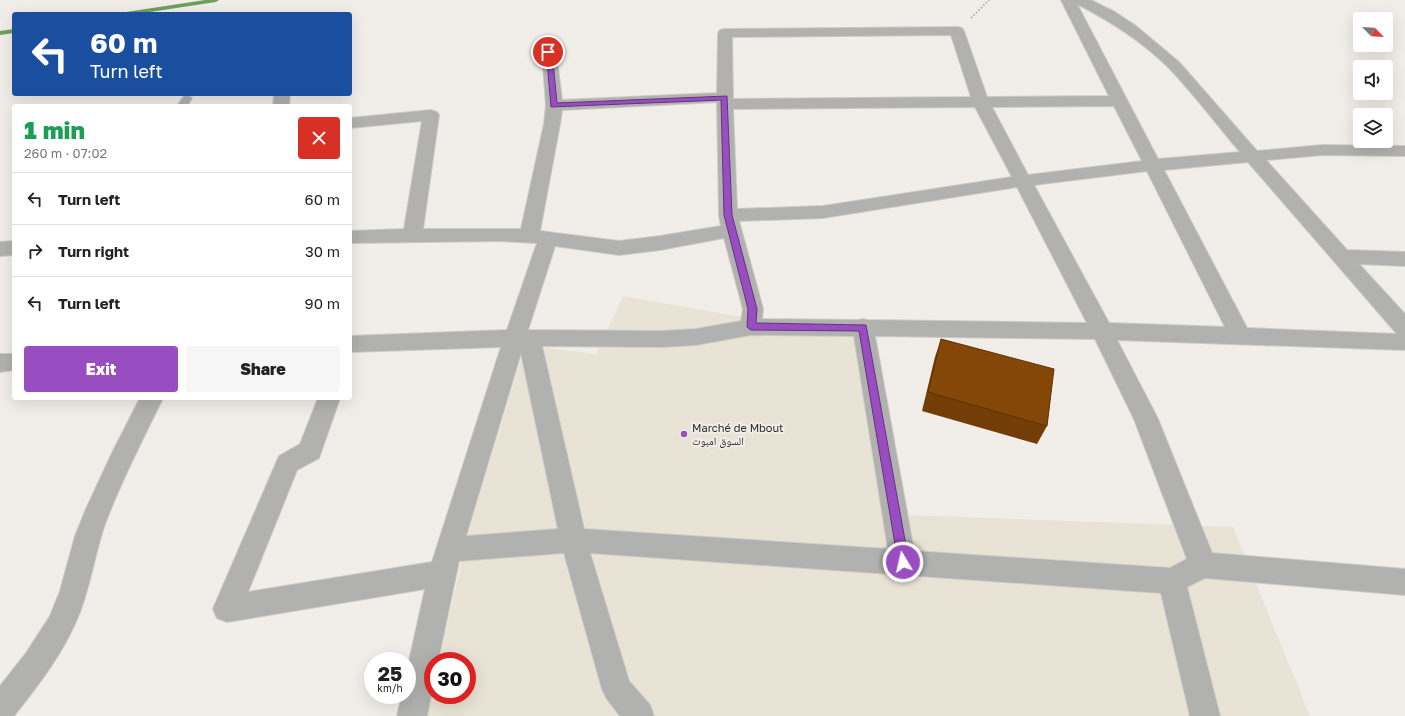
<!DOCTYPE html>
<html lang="en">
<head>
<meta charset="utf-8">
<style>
  :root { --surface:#fff; --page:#f6f6f6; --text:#222; --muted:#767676; --line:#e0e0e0; --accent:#984ec1 }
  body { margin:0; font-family:"Golos Text","Noto Naskh Arabic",sans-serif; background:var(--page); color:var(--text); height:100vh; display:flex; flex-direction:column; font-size:15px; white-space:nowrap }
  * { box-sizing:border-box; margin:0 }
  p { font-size:13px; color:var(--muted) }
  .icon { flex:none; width:22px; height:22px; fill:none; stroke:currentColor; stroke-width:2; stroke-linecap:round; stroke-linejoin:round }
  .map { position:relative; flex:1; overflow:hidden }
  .panel { position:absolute; left:12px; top:104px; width:340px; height:296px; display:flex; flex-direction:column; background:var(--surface); border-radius:4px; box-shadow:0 4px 16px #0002 }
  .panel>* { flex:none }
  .hud { position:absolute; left:12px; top:12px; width:340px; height:84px; border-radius:4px; box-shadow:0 4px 16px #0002; background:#1a4fa0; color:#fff; overflow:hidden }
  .needle { width:26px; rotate:114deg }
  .tools { position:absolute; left:1353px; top:12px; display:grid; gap:8px }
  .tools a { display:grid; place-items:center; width:40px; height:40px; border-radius:4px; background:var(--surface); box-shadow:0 4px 16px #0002; font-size:20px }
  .speed { position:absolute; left:364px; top:652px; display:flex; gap:8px; font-size:20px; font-weight:700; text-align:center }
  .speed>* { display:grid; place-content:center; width:52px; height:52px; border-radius:50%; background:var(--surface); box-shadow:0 4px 16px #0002; line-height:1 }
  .speed small { font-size:10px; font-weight:400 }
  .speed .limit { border:6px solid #d22; background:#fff; color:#111 }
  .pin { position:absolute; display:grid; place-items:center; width:34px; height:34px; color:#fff; margin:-17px; border:2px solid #fff; border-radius:50%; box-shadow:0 1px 4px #0007 }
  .me { position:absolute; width:44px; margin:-22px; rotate:351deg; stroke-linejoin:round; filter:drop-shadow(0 0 3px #0008) }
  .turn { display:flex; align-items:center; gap:14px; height:84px; padding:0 12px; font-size:18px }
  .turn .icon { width:52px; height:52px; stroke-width:2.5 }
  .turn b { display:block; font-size:28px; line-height:34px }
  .round { display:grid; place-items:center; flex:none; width:42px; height:42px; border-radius:4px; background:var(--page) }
  .headline { display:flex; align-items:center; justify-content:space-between; height:68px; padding:0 12px }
  h1 { font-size:24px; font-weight:800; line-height:30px; color:#1e9e55 }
  .primary-button { display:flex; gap:8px; margin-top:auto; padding:8px 12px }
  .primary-button a { flex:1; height:46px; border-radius:4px; background:var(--accent); color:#fff; font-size:16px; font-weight:800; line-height:46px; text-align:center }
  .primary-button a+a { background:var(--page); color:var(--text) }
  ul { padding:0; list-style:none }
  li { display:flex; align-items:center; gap:12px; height:52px; padding:0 12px; border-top:1px solid var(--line) }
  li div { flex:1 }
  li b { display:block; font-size:15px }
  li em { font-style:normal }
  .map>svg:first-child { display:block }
</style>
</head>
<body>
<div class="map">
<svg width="1405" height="716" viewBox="0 0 1405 716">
  <rect width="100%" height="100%" fill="#f1eee9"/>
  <path fill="#e9e3d6" d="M 623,296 L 854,337 L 884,514 L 1233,527 L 1310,716 L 426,716 L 433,686 L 433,695 L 467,695 L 467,661 L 439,661 L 468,533 L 523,353 L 547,348 L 596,354 Z"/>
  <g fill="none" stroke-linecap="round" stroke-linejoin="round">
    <path fill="#70a05e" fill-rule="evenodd" d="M 205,0 L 219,0 L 216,2 L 137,14 L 123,14 L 126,12 Z
      M 14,29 L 14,33 L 0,35 L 0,31 Z"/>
    <g stroke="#cecbc7" stroke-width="2">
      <path id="service" d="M 187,95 L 192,98 L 187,106 L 177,106 L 184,96 Z"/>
    </g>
    <g stroke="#cecbc7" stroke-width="2">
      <path id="minor" d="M 1061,0 L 1091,0 L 1115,12 L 1136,26 L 1179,62 L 1257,151 L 1323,145 L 1405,146 L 1405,156 L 1323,155 L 1266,160 L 1347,250 L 1405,252 L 1405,266 L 1359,264 L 1405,314 L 1405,350 L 1117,340 L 1158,419 L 1212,553 L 1405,569 L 1405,595 L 1205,578 L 1187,587 L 1220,716 L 1190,716 L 1161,593 L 590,553 L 629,681 L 650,705 L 654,716 L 620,716 L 607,699 L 602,689 L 564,553 L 459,561 L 438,661 L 433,661 L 433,686 L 427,716 L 397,716 L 402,695 L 407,695 L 407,670 L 425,589 L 227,622 L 217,618 L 213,609 L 276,463 L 279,456 L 300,444 L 318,398 L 340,398 L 319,458 L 297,470 L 248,592 L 432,562 L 501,347 L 350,352 L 350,336 L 507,330 L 537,243 L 500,241 L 350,243 L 350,231 L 404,229 L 422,121 L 350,128 L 350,118 L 431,110 L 437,112 L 439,115 L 423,229 L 521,229 L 544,124 L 546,105 L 542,52 L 544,49 L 549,48 L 554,49 L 556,52 L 562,100 L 717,93 L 718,33 L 720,30 L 725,29 L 957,27 L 962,28 L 964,31 L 987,97 L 1109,96 ZM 1077,4 C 1110,21 1142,41 1169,68 C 1193,93 1217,125 1240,152 L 1158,159 ZM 951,35 L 971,97 L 733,99 L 732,37 ZM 717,102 L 719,215 L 721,226 L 660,236 L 619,241 L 540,231 L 560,124 L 562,110 ZM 1114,106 L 1142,161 L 1028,175 L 992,107 ZM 975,107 L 1012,177 L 823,206 L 737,209 L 733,109 ZM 1248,162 L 1397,334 L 1247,328 L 1164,170 ZM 1147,171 L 1225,327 L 1109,323 L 1034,185 ZM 1017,187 L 1087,323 L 867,320 L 863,319 L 859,320 L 762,319 L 763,309 L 739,221 L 823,218 ZM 724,238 L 743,309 L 741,321 L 696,329 L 662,331 L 528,330 L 555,246 L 619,255 L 660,250 ZM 751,335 L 854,336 L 888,549 L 584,529 L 542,346 L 662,347 L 696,345 ZM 875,336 L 1095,339 L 1134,419 L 1187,559 L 1170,568 L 914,551 ZM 521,353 L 558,529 L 466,536 Z
        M 274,94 L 290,94 L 289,106 L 273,106 Z
        M 14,241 L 14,255 L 0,256 L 0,242 Z
        M 0,354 L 14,354 L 14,370 L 0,372 Z
        M 140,398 L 163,398 C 143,439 121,481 105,524 C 95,553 91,583 80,612 C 65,651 40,683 14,716 L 0,716 L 0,686 L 26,653 L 50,616 L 60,591 L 75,536 L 86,509 L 112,453 Z"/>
    </g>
    <path stroke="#afada9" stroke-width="2" stroke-dasharray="1.5 2" stroke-linecap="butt" d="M 971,18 L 989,0"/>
    <use href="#service" fill="#b1b1af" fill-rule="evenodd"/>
    <use href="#minor" fill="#b1b1af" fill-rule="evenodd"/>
  </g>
  <path fill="#723d06" d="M 941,339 L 1047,426 L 1037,444 L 922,411 L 935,357 Z"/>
  <path fill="#844707" stroke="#5c3205" d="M 941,339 L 1054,369 L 1047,426 L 928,392 Z"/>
  <path fill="#984ec1" stroke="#63337d" d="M 546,50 L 552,52 L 557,103 L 727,96 L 732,215 L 757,309 L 756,323 L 866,325 L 909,562 L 907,566 L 903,568 L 899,566 L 898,562 L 859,331 L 751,330 L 747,327 L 748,309 L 724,215 L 721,100 L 551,107 Z"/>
  <circle fill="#984ec1" stroke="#f1eee9" stroke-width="1.5" cx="684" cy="434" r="4"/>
  <g text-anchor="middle" stroke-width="4" stroke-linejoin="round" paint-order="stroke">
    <g font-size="11" fill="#2d2c2a" stroke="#f1eee9" text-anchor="start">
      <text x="692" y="432">Marché de Mbout<tspan x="692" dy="13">السوق امبوت</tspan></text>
    </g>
  </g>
</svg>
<div class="tools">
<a><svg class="needle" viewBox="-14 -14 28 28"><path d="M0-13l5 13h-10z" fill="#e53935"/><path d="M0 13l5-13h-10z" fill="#767676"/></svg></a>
<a><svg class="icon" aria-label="sound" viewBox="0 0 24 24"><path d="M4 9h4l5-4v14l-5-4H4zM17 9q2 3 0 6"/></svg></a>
<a><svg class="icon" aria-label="layers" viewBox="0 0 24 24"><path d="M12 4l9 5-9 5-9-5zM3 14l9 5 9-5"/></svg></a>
</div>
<div class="speed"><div>25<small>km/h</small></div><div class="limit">30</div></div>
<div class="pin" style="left:548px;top:52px;background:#d93025"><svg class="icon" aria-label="arrive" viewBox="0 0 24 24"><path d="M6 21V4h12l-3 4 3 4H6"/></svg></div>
<svg class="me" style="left:903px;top:562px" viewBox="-20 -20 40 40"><circle r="17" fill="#984ec1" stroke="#fff" stroke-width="3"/><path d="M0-11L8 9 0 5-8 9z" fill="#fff"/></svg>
<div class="hud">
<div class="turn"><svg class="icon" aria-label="left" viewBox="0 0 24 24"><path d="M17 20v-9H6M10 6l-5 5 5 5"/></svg><div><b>60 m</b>Turn left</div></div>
</div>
<section class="panel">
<div class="headline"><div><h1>1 min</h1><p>260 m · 07:02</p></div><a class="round" style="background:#d93025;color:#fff"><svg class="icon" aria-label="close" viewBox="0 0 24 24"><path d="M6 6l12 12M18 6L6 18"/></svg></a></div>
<ul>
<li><svg class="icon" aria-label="left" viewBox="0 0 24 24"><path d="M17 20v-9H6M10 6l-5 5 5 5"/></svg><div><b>Turn left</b></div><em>60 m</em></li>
<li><svg class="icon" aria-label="right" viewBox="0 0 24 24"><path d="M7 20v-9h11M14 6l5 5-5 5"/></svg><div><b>Turn right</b></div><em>30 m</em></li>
<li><svg class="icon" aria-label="left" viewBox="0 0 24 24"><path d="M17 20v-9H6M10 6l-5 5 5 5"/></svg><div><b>Turn left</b></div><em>90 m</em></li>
</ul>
<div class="primary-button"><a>Exit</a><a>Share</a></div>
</section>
</div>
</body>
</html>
